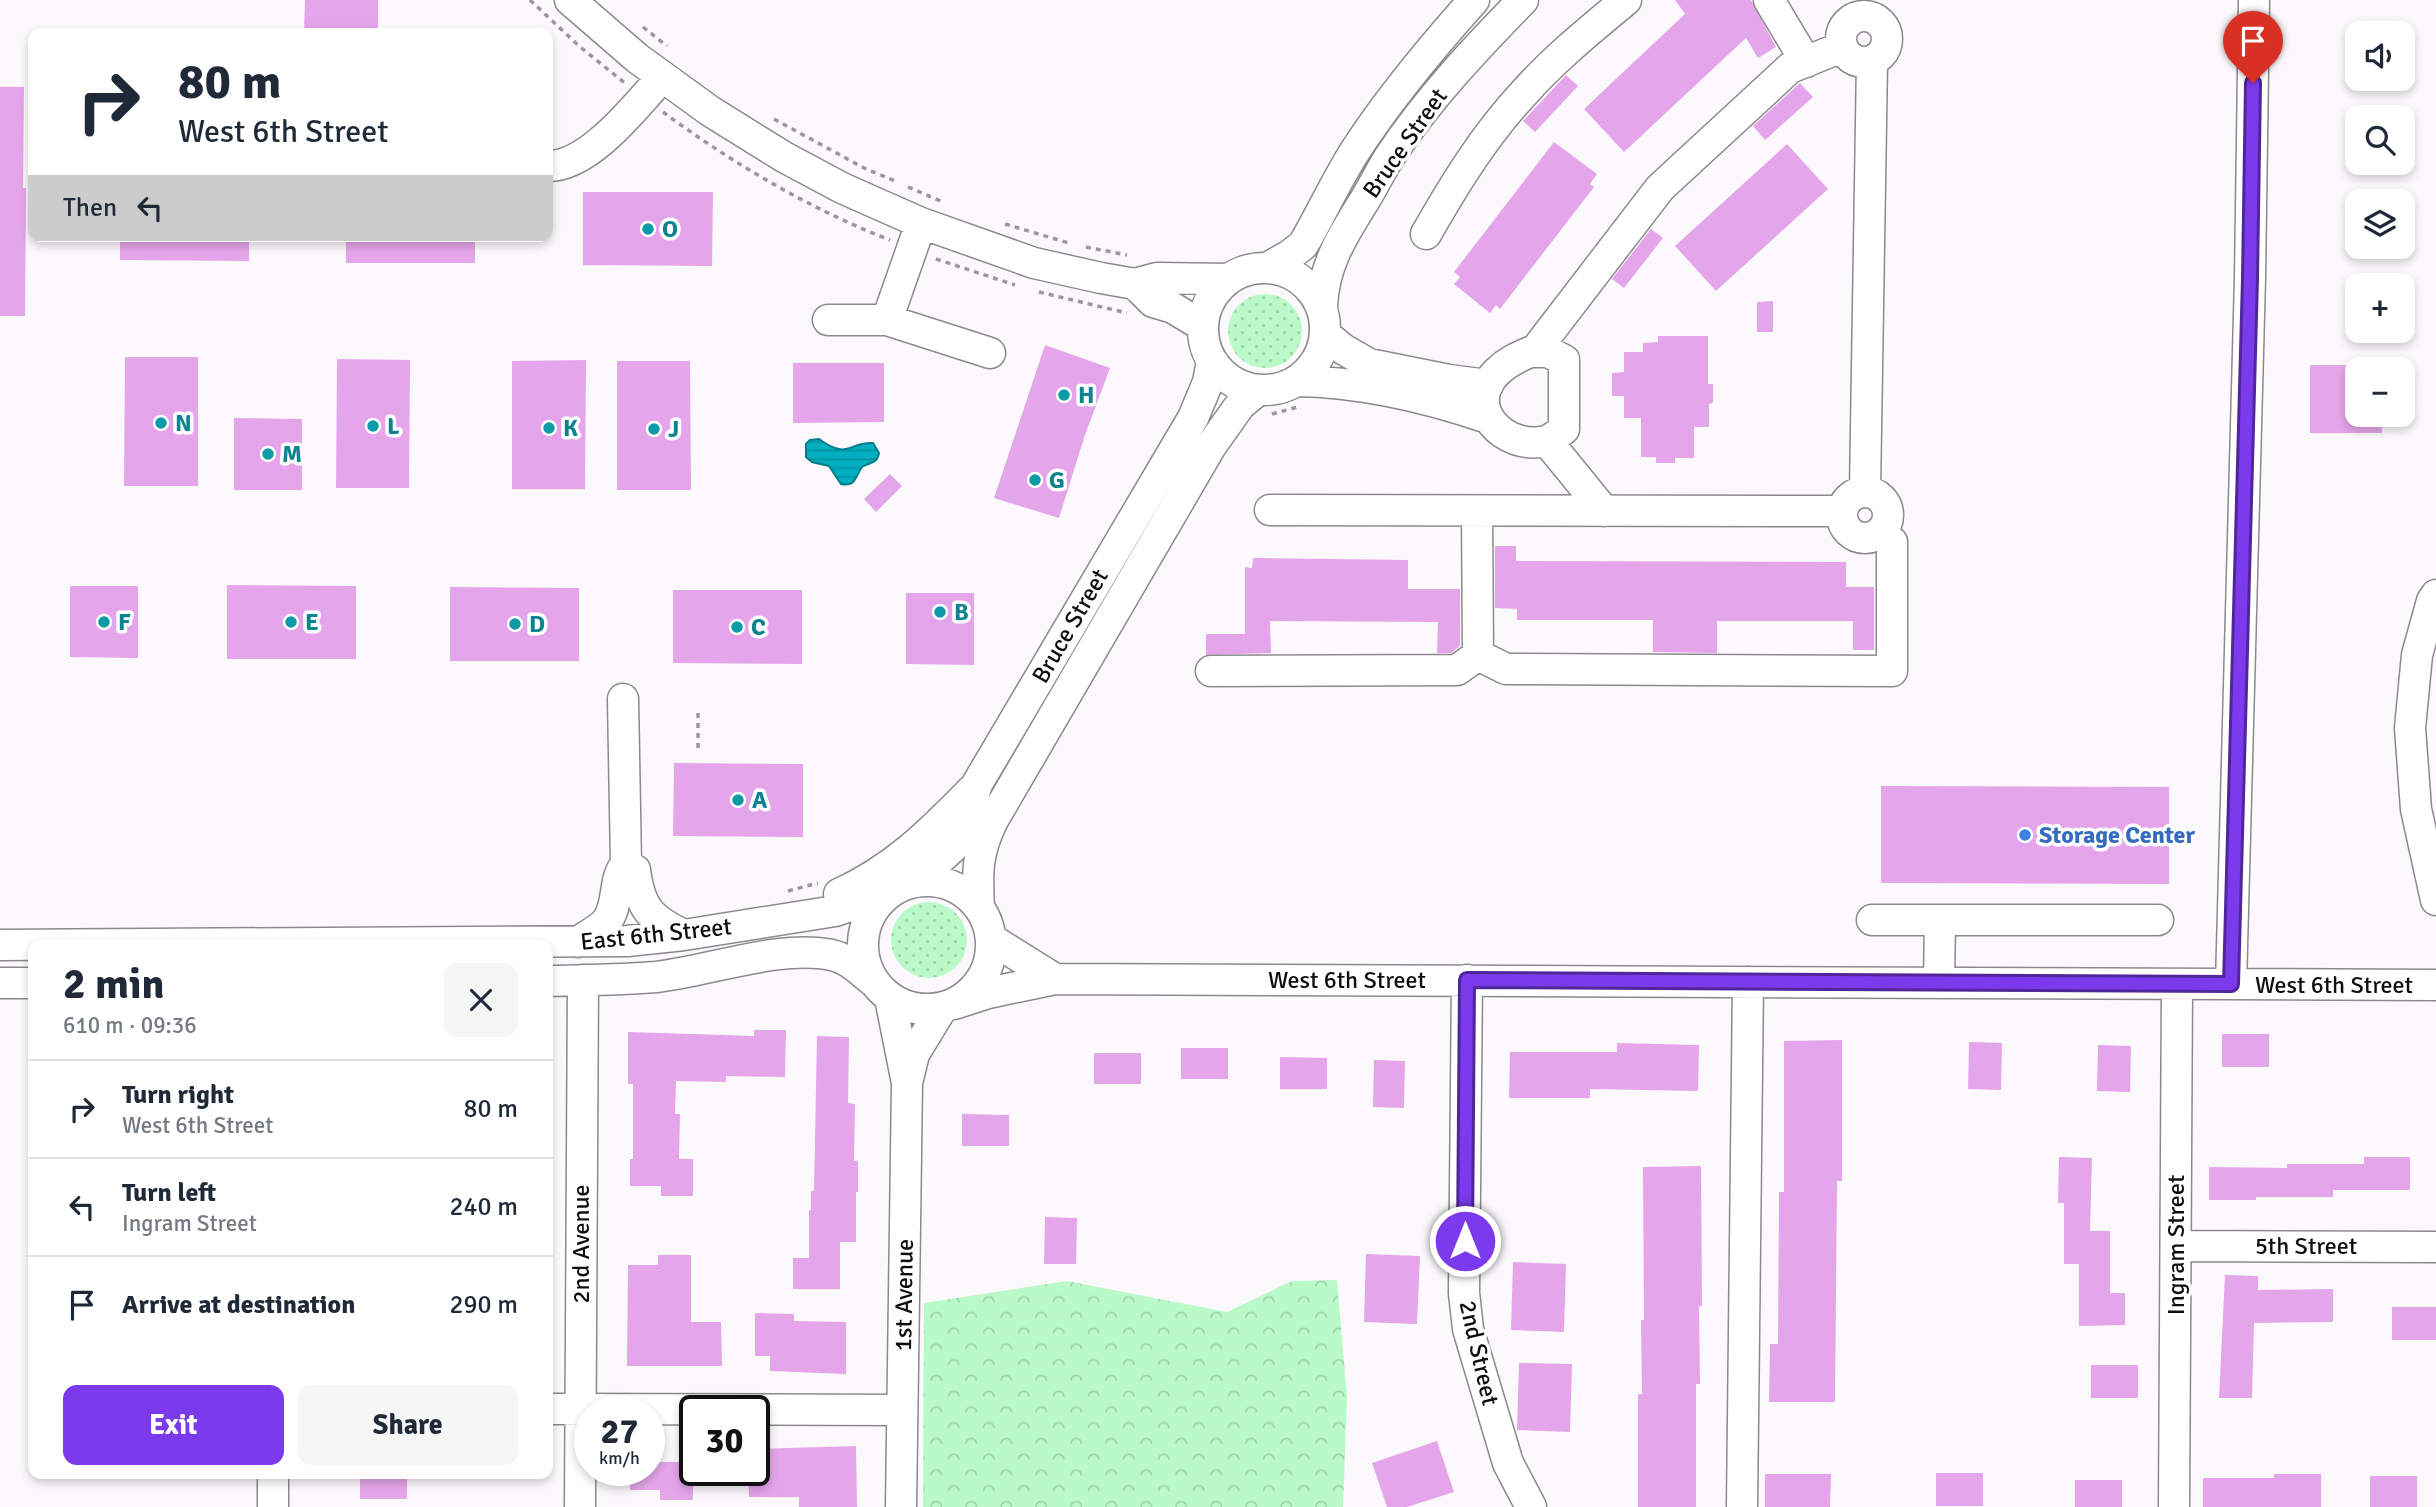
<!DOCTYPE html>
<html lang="en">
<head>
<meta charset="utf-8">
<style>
  :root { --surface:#fff; --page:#f6f6f7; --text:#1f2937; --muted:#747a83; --line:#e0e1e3; --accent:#7c3aed }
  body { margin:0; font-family:Signika,sans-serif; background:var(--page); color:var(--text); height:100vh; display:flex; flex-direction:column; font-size:26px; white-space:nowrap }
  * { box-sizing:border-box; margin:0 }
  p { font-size:23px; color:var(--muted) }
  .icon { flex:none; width:38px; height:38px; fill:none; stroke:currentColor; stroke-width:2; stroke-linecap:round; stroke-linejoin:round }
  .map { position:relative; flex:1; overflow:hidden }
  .sheet { position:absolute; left:28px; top:940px; width:525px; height:539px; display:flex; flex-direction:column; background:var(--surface); border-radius:14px; box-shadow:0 4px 10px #0003 }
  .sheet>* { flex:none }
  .hud { position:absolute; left:28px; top:28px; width:525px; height:214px; border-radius:14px; box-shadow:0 4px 10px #0003; background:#fff; color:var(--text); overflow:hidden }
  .fabs { position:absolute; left:2345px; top:21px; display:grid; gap:14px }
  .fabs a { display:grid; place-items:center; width:70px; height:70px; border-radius:14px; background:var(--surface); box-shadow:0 4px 10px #0003; font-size:35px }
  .speed { position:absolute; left:574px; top:1395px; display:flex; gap:14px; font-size:35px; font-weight:700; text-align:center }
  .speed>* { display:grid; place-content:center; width:91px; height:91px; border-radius:50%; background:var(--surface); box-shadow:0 4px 10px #0003; line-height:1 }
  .speed small { font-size:18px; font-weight:400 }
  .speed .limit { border:4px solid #111; border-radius:10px; background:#fff; color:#111 }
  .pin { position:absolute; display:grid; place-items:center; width:60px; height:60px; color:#fff; margin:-72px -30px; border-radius:50% 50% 50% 0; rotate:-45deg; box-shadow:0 0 7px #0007 }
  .pin .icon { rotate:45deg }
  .me { position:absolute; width:77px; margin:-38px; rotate:0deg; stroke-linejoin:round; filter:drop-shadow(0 0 5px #0008) }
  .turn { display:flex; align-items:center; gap:24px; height:147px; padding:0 35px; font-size:32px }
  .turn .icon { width:91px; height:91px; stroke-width:2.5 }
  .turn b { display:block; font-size:49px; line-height:60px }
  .then { display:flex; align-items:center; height:66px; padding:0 35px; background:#0003; gap:14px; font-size:26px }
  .round { display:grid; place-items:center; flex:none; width:74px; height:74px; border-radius:14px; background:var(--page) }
  .head { display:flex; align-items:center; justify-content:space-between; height:119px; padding:0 35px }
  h1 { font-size:42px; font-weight:800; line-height:52px }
  .action { display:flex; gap:14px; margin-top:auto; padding:14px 35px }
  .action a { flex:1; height:80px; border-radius:14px; background:var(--accent); color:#fff; font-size:28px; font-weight:800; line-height:80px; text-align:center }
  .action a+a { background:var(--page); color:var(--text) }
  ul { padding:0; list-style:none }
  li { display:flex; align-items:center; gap:21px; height:98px; padding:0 35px; border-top:2px solid var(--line) }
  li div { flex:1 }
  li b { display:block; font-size:26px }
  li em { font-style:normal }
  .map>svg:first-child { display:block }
</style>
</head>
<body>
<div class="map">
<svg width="2436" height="1507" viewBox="0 0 2436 1507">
  <defs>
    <pattern id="grass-dots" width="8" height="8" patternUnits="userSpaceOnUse" patternTransform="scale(1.75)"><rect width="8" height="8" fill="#b9fac8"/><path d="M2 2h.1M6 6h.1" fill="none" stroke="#9ed5ab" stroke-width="1.8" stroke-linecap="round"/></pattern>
    <pattern id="forest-crowns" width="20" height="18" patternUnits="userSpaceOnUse" patternTransform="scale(1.75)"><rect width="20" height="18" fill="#b9fac8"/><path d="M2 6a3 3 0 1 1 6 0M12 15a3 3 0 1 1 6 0" fill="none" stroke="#9ed5ab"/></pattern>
    <pattern id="water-rules" width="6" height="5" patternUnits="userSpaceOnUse" patternTransform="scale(1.75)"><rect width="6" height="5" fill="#01afc0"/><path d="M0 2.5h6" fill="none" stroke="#0195a4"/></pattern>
  </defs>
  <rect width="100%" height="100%" fill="#fcf9fd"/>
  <path fill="url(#grass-dots)" d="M1228 331a37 37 0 1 1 74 0a37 37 0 1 1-74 0Z
    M891 940a38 38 0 1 1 76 0a38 38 0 1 1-76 0Z"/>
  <path fill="url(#forest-crowns)" d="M 1337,1280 L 1347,1397 L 1343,1507 L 923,1507 L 924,1303 L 1067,1281 L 1227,1312 L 1292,1281 Z"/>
  <path fill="url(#water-rules)" stroke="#057e8b" stroke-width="2" d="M 819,439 C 849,461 849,441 873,443 L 879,453 C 877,464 870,462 862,467 C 855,477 856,487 841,484 L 829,466 L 812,462 L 806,457 L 806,444 L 810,440 Z"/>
  <path fill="#e5a5ea" d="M 305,0 L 378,0 L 378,33 L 304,33 Z
    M 1675,0 L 1751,0 L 1776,47 L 1758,58 L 1746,38 L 1624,152 L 1584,109 L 1685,14 Z
    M 1566,75 L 1578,86 L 1535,132 L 1523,121 Z
    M 1800,83 L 1813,97 L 1765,140 L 1753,126 Z
    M 0,87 L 24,87 L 23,188 L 26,188 L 25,316 L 0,316 Z
    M 1554,142 L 1597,174 L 1590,184 L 1594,187 L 1500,309 L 1496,305 L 1490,313 L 1454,284 L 1460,277 L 1454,272 Z
    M 1787,144 L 1828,189 L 1716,291 L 1675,246 Z
    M 583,192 L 713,192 L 712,266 L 583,265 Z
    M 1651,229 L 1663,238 L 1624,288 L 1612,279 Z
    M 120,236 L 249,236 L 249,261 L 120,260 Z
    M 346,236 L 475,236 L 475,263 L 346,263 Z
    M 1773,301 L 1773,332 L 1757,332 L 1757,302 Z
    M 1658,336 L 1708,336 L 1708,384 L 1713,384 L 1713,403 L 1709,404 L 1709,427 L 1694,427 L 1694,458 L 1675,458 L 1675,463 L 1656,463 L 1656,457 L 1641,457 L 1641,418 L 1624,418 L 1624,396 L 1612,396 L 1612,373 L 1624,372 L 1624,352 L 1643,352 L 1643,343 L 1658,342 Z
    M 1045,345 L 1110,368 L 1085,435 L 1059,518 L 994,498 Z
    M 125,357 L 198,357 L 198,486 L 124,486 Z
    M 337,359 L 410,360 L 409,488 L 336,488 Z
    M 586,360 L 585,489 L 512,489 L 512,361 Z
    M 617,361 L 690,361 L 691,490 L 617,490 Z
    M 793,363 L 884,363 L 884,422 L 793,423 Z
    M 2310,365 L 2357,365 L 2357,415 L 2382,415 L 2382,433 L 2310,433 Z
    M 234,418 L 302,419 L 302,490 L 234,490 Z
    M 890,474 L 902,486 L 876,512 L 864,499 Z
    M 1495,546 L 1516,546 L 1516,561 L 1846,562 L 1846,587 L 1874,587 L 1874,650 L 1853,650 L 1853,621 L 1717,621 L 1717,653 L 1653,652 L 1653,620 L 1517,620 L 1517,609 L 1495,608 Z
    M 1253,558 L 1408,560 L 1408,589 L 1460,589 L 1460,646 L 1451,653 L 1437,653 L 1438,622 L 1270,621 L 1271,653 L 1206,655 L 1206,634 L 1245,634 L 1245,567 L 1252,568 Z
    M 227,585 L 356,586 L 356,659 L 227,659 Z
    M 70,586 L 138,586 L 138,658 L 70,657 Z
    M 450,587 L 579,588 L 579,661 L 450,661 Z
    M 673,590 L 802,590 L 802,664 L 673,663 Z
    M 906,593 L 974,593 L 974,665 L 906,664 Z
    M 674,763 L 803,764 L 803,837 L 673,836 Z
    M 1881,786 L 2169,787 L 2169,884 L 1881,883 Z
    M 754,1030 L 786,1030 L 785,1077 L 726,1076 L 726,1082 L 676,1081 L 675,1114 L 680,1114 L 679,1159 L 693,1159 L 693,1196 L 661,1196 L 661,1186 L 630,1186 L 630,1159 L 633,1159 L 633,1084 L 628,1084 L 628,1032 L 754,1036 Z
    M 2222,1034 L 2269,1034 L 2269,1067 L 2222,1067 Z
    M 817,1036 L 849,1037 L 848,1103 L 855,1104 L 854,1161 L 858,1161 L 858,1192 L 856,1192 L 856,1242 L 840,1242 L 840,1289 L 793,1289 L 793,1258 L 809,1258 L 809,1210 L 811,1210 L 811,1191 L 814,1191 Z
    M 1842,1040 L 1842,1181 L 1837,1181 L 1835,1402 L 1769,1402 L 1770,1344 L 1778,1344 L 1779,1192 L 1784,1192 L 1784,1041 Z
    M 1969,1042 L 2002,1043 L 2001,1090 L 1968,1089 Z
    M 1617,1043 L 1699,1045 L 1698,1091 L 1590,1089 L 1590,1098 L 1509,1098 L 1510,1052 L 1617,1052 Z
    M 2098,1045 L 2131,1046 L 2130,1092 L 2097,1091 Z
    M 1181,1048 L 1228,1048 L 1228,1079 L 1181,1079 Z
    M 1094,1053 L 1141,1053 L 1141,1084 L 1094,1084 Z
    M 1280,1057 L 1327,1058 L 1327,1089 L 1280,1089 Z
    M 1374,1060 L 1405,1061 L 1404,1108 L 1373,1107 Z
    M 962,1114 L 1009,1115 L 1009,1146 L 962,1146 Z
    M 2059,1157 L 2092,1158 L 2090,1231 L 2110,1231 L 2110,1293 L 2125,1293 L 2125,1325 L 2079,1326 L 2079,1264 L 2064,1264 L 2064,1203 L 2058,1203 Z
    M 2364,1157 L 2410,1157 L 2410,1190 L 2333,1190 L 2333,1197 L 2256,1197 L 2256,1200 L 2209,1200 L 2209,1167 L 2287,1168 L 2287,1164 L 2364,1164 Z
    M 1701,1166 L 1702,1306 L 1699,1306 L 1700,1384 L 1696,1384 L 1696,1507 L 1638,1507 L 1638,1394 L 1642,1394 L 1641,1320 L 1644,1320 L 1643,1167 Z
    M 1045,1217 L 1077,1218 L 1076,1264 L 1044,1264 Z
    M 1366,1254 L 1420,1256 L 1417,1324 L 1364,1322 Z
    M 658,1255 L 691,1255 L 691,1322 L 721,1322 L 722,1366 L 627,1366 L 628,1265 L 658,1265 Z
    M 1513,1262 L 1566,1264 L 1564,1332 L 1511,1330 Z
    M 2225,1275 L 2258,1276 L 2258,1290 L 2333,1289 L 2333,1322 L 2254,1323 L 2252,1398 L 2219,1398 Z
    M 2392,1307 L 2436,1307 L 2436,1340 L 2392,1340 Z
    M 755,1313 L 794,1314 L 794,1321 L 846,1322 L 846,1374 L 770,1371 L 770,1356 L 755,1356 Z
    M 1519,1363 L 1572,1364 L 1570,1432 L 1517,1430 Z
    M 2091,1365 L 2138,1365 L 2138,1398 L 2091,1398 Z
    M 1437,1441 L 1454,1492 L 1407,1507 L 1387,1507 L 1372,1463 Z
    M 856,1446 L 857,1507 L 799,1507 L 799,1497 L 749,1497 L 748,1470 L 754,1470 L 754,1449 Z
    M 649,1462 L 693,1462 L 693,1500 L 660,1500 L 660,1490 L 630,1490 L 630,1470 L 649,1470 Z
    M 1936,1473 L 1983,1473 L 1983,1506 L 1936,1506 Z
    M 360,1474 L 407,1474 L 407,1499 L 360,1499 Z
    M 1765,1474 L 1831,1474 L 1830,1507 L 1765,1507 Z
    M 2274,1474 L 2321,1474 L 2321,1507 L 2203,1507 L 2203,1478 L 2274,1478 Z
    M 2370,1476 L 2417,1476 L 2417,1507 L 2370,1507 Z
    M 2075,1480 L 2122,1480 L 2122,1507 L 2075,1507 Z"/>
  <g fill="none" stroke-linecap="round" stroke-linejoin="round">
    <g stroke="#8c898d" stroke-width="33">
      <path id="minor" d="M 570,0 L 637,58 L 710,111 L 784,157 L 842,188 L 921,223 L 1034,263 L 1101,278 L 1135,284 L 1157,278 L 1229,279
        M 1769,0 L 1806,62
        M1841 39a23 23 0 1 1 46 0a23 23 0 1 1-46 0Z
        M 548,166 C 589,167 637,105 662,77
        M 1426,234 C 1454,185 1484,136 1523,94 C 1554,59 1590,30 1626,0
        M1203 329a61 61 0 1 1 122 0a61 61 0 1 1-122 0Z
        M 1267,268 L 1290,255 L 1303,245 C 1321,214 1336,181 1355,151 C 1390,97 1431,48 1474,0
        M 1135,284 L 1153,302 L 1173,308 L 1203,326
        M 1322,306 C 1324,262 1344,234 1366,198 C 1374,185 1381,170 1390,156 C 1428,99 1475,49 1523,0
        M 828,320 L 887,320 L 990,353
        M 887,320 L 921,223
        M 1326,335 L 1343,349 L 1369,364 L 1449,380 L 1488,385
        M 1530,352 L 1548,352 L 1564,360 L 1564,429 C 1559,433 1552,439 1546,441 C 1504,451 1462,407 1497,372 C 1507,362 1518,357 1530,352 Z
        M 1534,352 L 1660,188 L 1790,68 L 1842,47
        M 1297,381 C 1363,382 1426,397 1488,418
        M 1547,441 L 1604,511
        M 1865,491 L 1872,61
        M1842 515a23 23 0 1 1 46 0a23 23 0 1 1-46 0Z
        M 1270,510 L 1841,511
        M 2436,595 L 2432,601 L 2417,655 L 2410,728 L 2416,809 L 2436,900
        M 1478,655 L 1506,669 L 1892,671 L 1892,542 L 1881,531
        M 1211,671 L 1457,670 L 1478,655 L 1477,511
        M 626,864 L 635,870 C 640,908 650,919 684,935
        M863 945a64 64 0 1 1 128 0a64 64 0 1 1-128 0Z
        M 916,881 L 953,847 L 967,818 L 977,784 L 1193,418 L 1208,382 L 1212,362
        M 839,894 C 894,869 930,833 972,790
        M 979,907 C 977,872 977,852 993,820 L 1211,446 L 1240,405 L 1257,391
        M 1872,920 L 2158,920
        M 991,939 L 1055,979
        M 578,942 C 586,936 599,930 606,922 C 620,905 612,880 626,864 L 623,699
        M 0,945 L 627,941 L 684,935 L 835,911 L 889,893
        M 1467,980 L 1464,1293 L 1468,1329 L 1508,1463 L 1531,1507
        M 548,981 C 584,980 620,980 656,977 C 710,971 780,944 832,955 C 849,959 860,971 873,981
        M 0,983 L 33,983
        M 1939,983 L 1940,920
        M 2231,984 L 2250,278 L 2254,0
        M 890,998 L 907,1083 L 901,1507
        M 954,1004 L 988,993 L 1055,979 L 2436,985
        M 908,1079 L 914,1054 L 942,1008
        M 2177,1246 L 2436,1247
        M 548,1409 L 902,1410
        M 273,1474 L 273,1507
        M 580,1507 L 583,980
        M 1742,1507 L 1748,982
        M 2174,1507 L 2177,984"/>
    </g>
    <path stroke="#9a989b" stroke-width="3.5" stroke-dasharray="5 5" stroke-linecap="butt" d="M 530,0 L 579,46 L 626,84
      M 643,27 L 667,46
      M 663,112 C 732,163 810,209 890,240
      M 774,119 L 864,168 L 895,181
      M 908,187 L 943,202
      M 1005,224 L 1072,244
      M 1086,247 L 1127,255
      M 936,259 L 1015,285
      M 1039,292 L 1127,313
      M 1272,414 L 1298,407
      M 698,713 L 698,749
      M 788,891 L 818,883"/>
    <use href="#minor" stroke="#fff" stroke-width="30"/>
  </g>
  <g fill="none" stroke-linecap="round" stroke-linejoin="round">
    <g stroke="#51269a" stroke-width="18">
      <path id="route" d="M 1465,1241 L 1467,980 L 2231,984 L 2250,278 L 2253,83"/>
    </g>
    <use href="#route" stroke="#7c3aed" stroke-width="12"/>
  </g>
  <g fill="#0f9aa8" stroke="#fff" stroke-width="2.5">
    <circle cx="648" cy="229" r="7"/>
    <circle cx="1064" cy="395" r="7"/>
    <circle cx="161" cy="423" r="7"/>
    <circle cx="373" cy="426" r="7"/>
    <circle cx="549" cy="428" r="7"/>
    <circle cx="654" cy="429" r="7"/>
    <circle cx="268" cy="454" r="7"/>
    <circle cx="1035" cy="480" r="7"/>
    <circle cx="940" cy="612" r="7"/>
    <circle cx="104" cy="622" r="7"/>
    <circle cx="291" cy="622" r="7"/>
    <circle cx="515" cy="624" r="7"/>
    <circle cx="737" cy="627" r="7"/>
    <circle cx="738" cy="800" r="7"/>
  </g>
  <circle fill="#3f7fe0" stroke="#fff" stroke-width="2.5" cx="2025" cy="835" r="7"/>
  <g text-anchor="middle" stroke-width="7" stroke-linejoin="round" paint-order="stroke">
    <g font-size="24" fill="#0e0d0f" stroke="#fff">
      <text transform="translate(1405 143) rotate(-55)" y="8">Bruce Street</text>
      <text transform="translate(1070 626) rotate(-60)" y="8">Bruce Street</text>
      <text transform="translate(656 934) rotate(-6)" y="8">East 6th Street</text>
      <text x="1347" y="988">West 6th Street</text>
      <text x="2334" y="993">West 6th Street</text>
      <text transform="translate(581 1244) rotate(-90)" y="8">2nd Avenue</text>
      <text transform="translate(2176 1245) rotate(-90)" y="8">Ingram Street</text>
      <text x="2306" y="1254">5th Street</text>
      <text transform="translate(904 1295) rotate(-89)" y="8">1st Avenue</text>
      <text transform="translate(1479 1353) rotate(77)" y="8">2nd Street</text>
    </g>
    <g font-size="24" font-weight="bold" fill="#0d838f" stroke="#fff" text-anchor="start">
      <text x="662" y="237">O</text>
      <text x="1078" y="403">H</text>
      <text x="175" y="431">N</text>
      <text x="387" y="434">L</text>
      <text x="563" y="436">K</text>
      <text x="668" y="437">J</text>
      <text x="282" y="462">M</text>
      <text x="1049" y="488">G</text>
      <text x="954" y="620">B</text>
      <text x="118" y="630">F</text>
      <text x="305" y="630">E</text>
      <text x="529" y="632">D</text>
      <text x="751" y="635">C</text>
      <text x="752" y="808">A</text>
    </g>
    <g font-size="24" font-weight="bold" fill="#366cbe" stroke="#fff" text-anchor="start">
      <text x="2039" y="843">Storage Center</text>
    </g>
  </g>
</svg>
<div class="fabs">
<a><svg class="icon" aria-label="sound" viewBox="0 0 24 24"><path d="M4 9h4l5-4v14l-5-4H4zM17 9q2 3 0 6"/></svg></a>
<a><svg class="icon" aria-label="search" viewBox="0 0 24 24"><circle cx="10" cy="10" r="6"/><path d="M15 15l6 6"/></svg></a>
<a><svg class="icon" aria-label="layers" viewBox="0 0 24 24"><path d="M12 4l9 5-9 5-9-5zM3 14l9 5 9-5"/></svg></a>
<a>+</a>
<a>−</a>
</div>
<div class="speed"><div>27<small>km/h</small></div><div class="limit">30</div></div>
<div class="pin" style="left:2253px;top:83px;background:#d93025"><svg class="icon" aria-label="arrive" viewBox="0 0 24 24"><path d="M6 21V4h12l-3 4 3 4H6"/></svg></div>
<svg class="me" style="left:1465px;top:1241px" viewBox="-20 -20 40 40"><circle r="17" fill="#7c3aed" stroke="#fff" stroke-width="3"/><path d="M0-11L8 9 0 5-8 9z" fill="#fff"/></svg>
<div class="hud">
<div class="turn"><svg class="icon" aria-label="right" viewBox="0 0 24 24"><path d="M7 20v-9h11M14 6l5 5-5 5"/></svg><div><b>80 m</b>West 6th Street</div></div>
<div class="then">Then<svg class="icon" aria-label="left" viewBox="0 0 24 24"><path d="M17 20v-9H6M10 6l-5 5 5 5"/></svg></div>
</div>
<section class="sheet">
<div class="head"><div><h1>2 min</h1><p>610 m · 09:36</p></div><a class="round"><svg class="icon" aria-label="close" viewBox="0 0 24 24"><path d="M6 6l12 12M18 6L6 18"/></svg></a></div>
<ul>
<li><svg class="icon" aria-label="right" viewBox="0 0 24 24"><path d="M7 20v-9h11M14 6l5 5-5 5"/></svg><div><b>Turn right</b><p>West 6th Street</p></div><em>80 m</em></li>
<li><svg class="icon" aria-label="left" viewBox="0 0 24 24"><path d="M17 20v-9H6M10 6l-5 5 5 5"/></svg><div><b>Turn left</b><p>Ingram Street</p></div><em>240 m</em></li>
<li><svg class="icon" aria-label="arrive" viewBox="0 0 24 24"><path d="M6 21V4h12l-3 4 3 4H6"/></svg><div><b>Arrive at destination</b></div><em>290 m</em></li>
</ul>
<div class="action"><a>Exit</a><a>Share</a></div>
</section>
</div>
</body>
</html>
